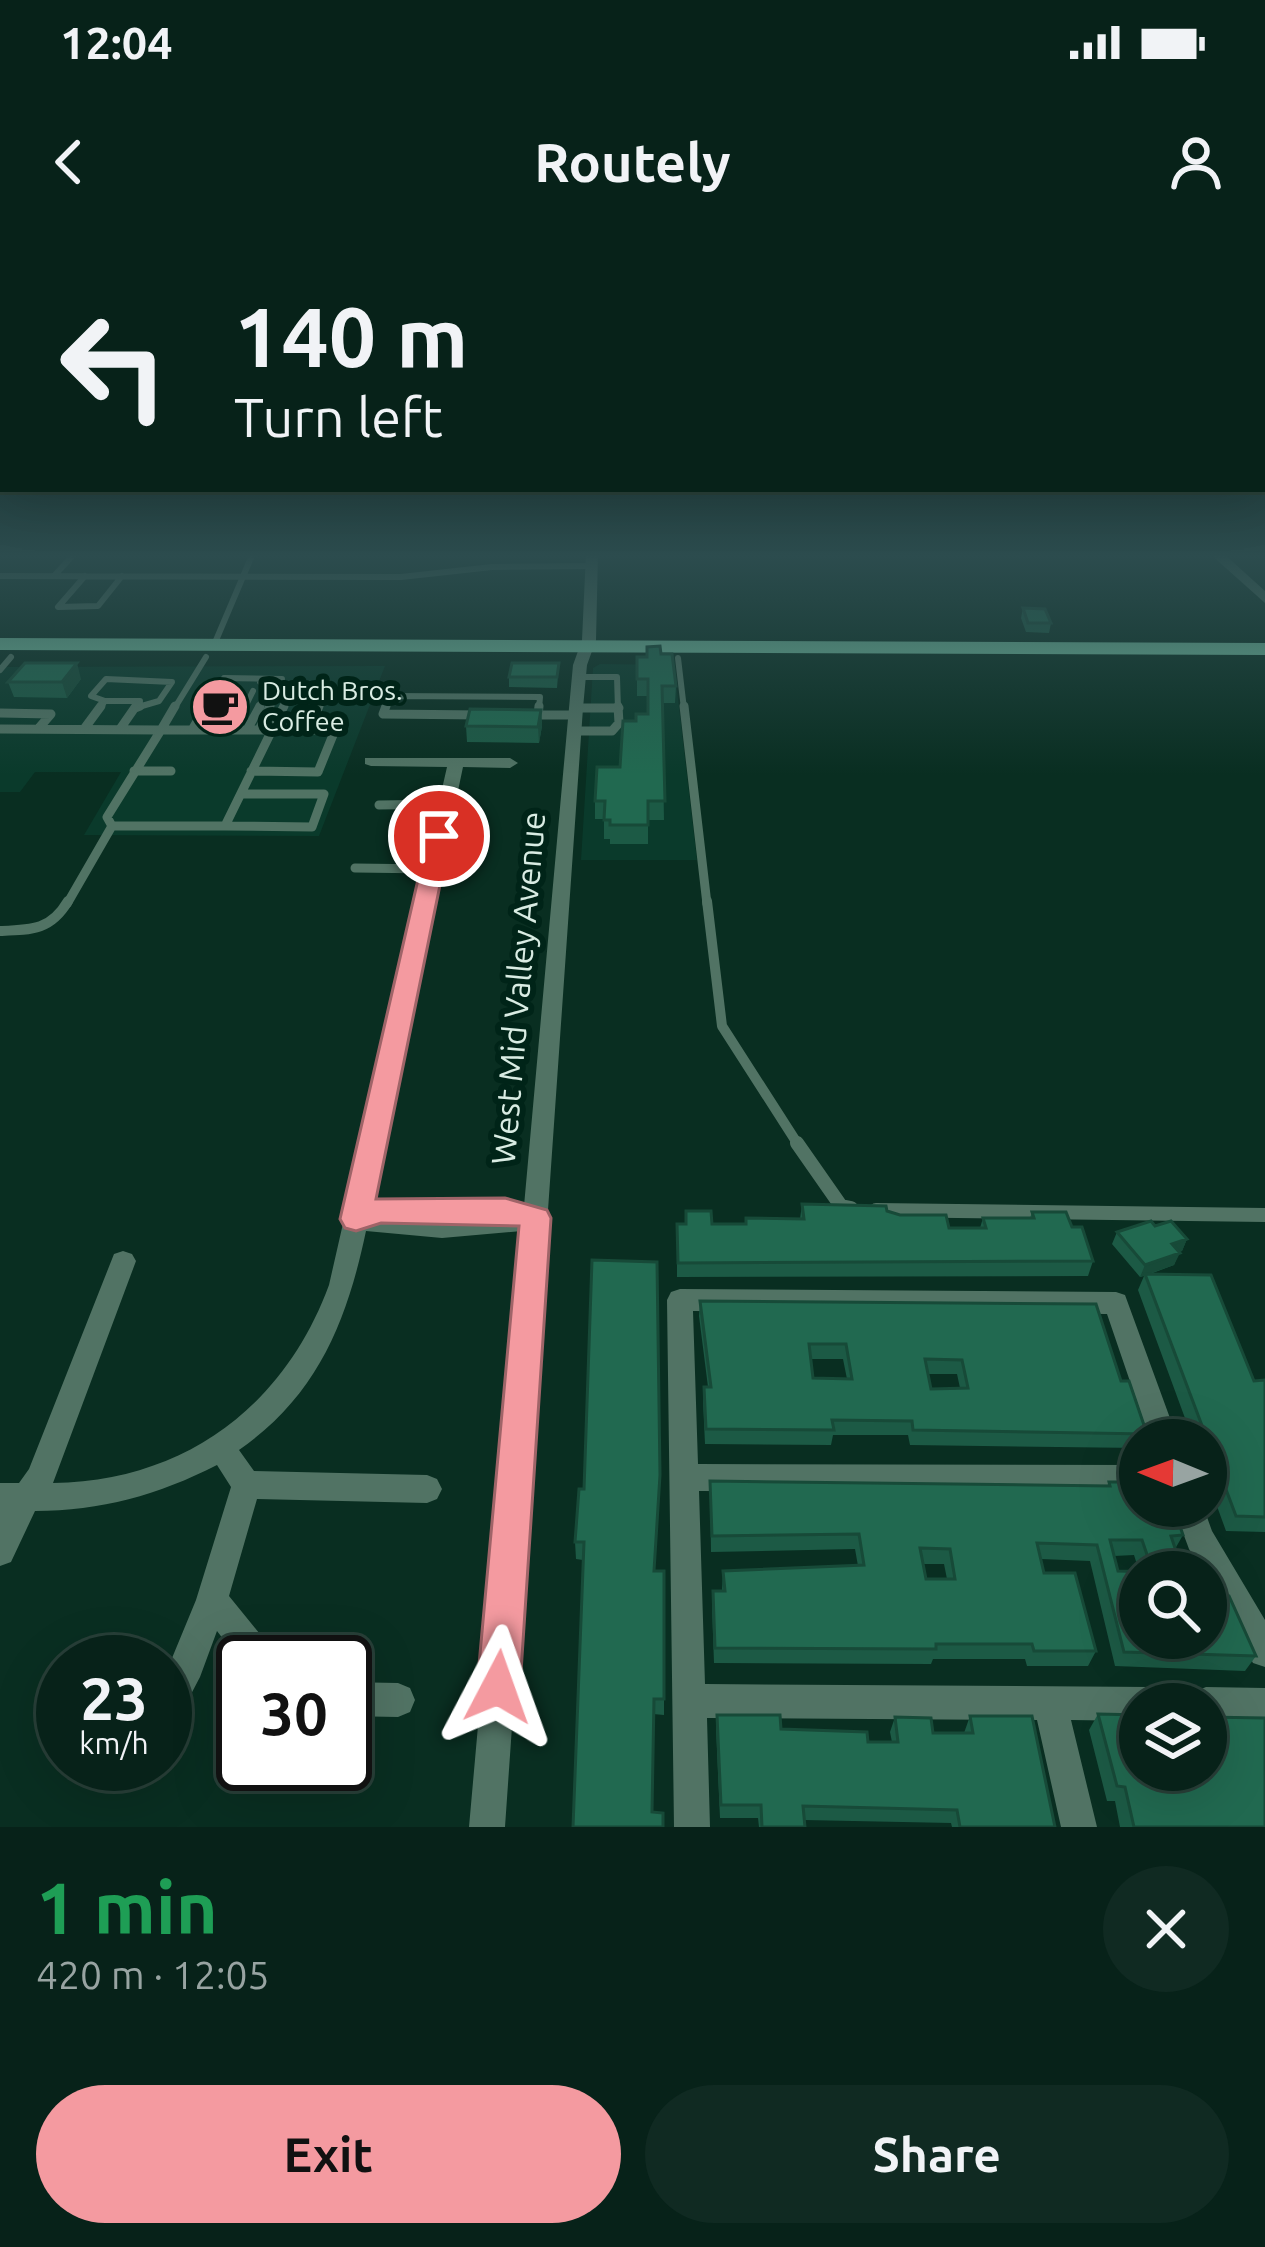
<!DOCTYPE html>
<html lang="en">
<head>
<meta charset="utf-8">
<style>
  :root { --surface:#072219; --page:#102a22; --text:#f1f3f6; --muted:#98a4a2; --line:#283f38; --accent:#f49aa0 }
  body { margin:0; font-family:Ubuntu,sans-serif; background:var(--page); color:var(--text); height:100vh; display:flex; flex-direction:column; font-size:45px; white-space:nowrap }
  * { box-sizing:border-box; margin:0 }
  p { font-size:39px; color:var(--muted) }
  .icon { flex:none; width:66px; height:66px; fill:none; stroke:currentColor; stroke-width:2; stroke-linecap:round; stroke-linejoin:round }
  .map { position:relative; height:1587px; overflow:hidden }
  .details { display:flex; flex-direction:column; background:var(--surface); flex:1 }
  .details>* { flex:none }
  .guide { position:absolute; left:0px; top:0px; width:1266px; height:252px; box-shadow:0 12px 48px #0002,0 0 0 3px var(--line); background:#072219; color:var(--text); overflow:hidden }
  .needle { width:78px; rotate:271deg }
  .fabs { position:absolute; left:1119px; top:1179px; display:grid; gap:24px }
  .fabs a { display:grid; place-items:center; width:108px; height:108px; border-radius:50%; background:var(--surface); box-shadow:0 12px 48px #0002,0 0 0 3px var(--line); font-size:60px }
  .speed { position:absolute; left:36px; top:1395px; display:flex; gap:24px; font-size:60px; font-weight:700; text-align:center }
  .speed>* { display:grid; place-content:center; width:156px; height:156px; border-radius:50%; background:var(--surface); box-shadow:0 12px 48px #0002,0 0 0 3px var(--line); line-height:1 }
  .speed small { font-size:30px; font-weight:400 }
  .speed .limit { border:6px solid #111; border-radius:18px; background:#fff; color:#111 }
  .pin { position:absolute; display:grid; place-items:center; width:102px; height:102px; color:#fff; margin:-51px; border:6px solid #fff; border-radius:50%; box-shadow:0 3px 12px #0007 }
  .me { position:absolute; width:132px; margin:-66px; rotate:4deg; stroke-linejoin:round; filter:drop-shadow(0 0 9px #0008) }
  .turn { display:flex; align-items:center; gap:42px; height:252px; padding:0 36px; font-size:54px }
  .turn .icon { width:156px; height:156px; stroke-width:2.5 }
  .turn b { display:block; font-size:84px; line-height:102px }
  .round { display:grid; place-items:center; flex:none; width:126px; height:126px; border-radius:63px; background:var(--page) }
  .head { display:flex; align-items:center; justify-content:space-between; height:204px; padding:0 36px }
  h1 { font-size:72px; font-weight:700; line-height:90px; color:#1e9e55 }
  .button { display:flex; gap:24px; margin-top:auto; padding:24px 36px }
  .button a { flex:1; height:138px; border-radius:72px; background:var(--accent); color:#111; font-size:48px; font-weight:700; line-height:138px; text-align:center }
  .button a+a { background:var(--page); color:var(--text) }
  .status { display:flex; justify-content:space-between; align-items:center; height:84px; padding:0 60px; background:var(--surface); direction:ltr }
  .status svg { height:33px; fill:currentColor }
  header { display:flex; justify-content:space-between; align-items:center; height:156px; padding:0 36px; background:var(--surface); font-size:54px; font-weight:700 }
  .map>svg:first-child { display:block }
</style>
</head>
<body>
<div class="status"><b>12:04</b><svg viewBox="0 0 49 12"><path d="M0 12V9h3v3zM5 12V6h3v6zM10 12V3h3v9zM15 12V0h3v12zM26 1h20v11H26zM47 4h2v5h-2z"/></svg></div>
<header><svg class="icon" aria-label="back" viewBox="0 0 24 24"><path d="M15 5l-7 7 7 7"/></svg>Routely<svg class="icon" aria-label="person" viewBox="0 0 24 24"><circle cx="12" cy="8" r="4"/><path d="M4 21q1-7 8-7t8 7"/></svg></header>
<div class="map">
<svg width="1265" height="1587" viewBox="0 0 1265 1587">
  <rect width="100%" height="100%" fill="#092e21"/>
  <path fill="#0a3a2b" d="M 600,424 L 674,425 L 697,620 L 581,620 L 593,428 Z
    M 385,426 L 319,596 L 84,595 L 121,532 L 35,532 L 20,552 L 0,552 L 0,427 Z"/>
  <g fill="none" stroke-linecap="round" stroke-linejoin="round">
    <path stroke="#517364" stroke-width="6" d="M 0,336 L 401,337 L 492,327 L 592,326
      M 54,336 L 75,313
      M 85,336 L 58,367 L 98,366 L 122,336
      M 214,405 L 253,313
      M 678,418 L 684,469
      M 0,430 L 11,417
      M 579,437 L 617,437 L 618,469
      M 105,461 L 91,456 L 106,439 L 172,442 L 159,461 L 135,468
      M 576,468 L 619,468
      M 99,469 L 105,461 L 140,461 L 134,469
      M 174,469 L 206,417
      M 205,469 L 224,438 L 282,439 L 268,469
      M 244,469 L 253,451
      M 258,469 L 271,445 L 260,442
      M 282,469 L 293,448 L 329,443 L 318,469
      M 385,469 L 390,456 L 540,457 L 539,469"/>
    <path stroke="#517364" stroke-width="9" d="M 386,466 L 383,474 L 482,475
      M 684,466 L 707,664
      M 135,468 L 140,466
      M 576,468 L 619,468
      M 0,473 L 51,474 L 38,489
      M 531,475 L 576,475
      M 538,475 L 539,466
      M 0,489 L 161,490
      M 84,489 L 101,466
      M 120,489 L 136,466
      M 161,490 L 272,490
      M 161,490 L 107,577 L 112,586 L 225,586 L 272,490
      M 161,490 L 175,466
      M 192,490 L 206,466
      M 234,490 L 245,466
      M 247,490 L 260,466
      M 259,490 L 270,466
      M 272,490 L 309,490 L 319,466
      M 272,490 L 284,466
      M 575,491 L 612,491 L 619,483 L 618,466
      M 134,531 L 171,531
      M 251,531 L 318,532 L 335,490 L 309,490
      M 379,565 L 446,564
      M 225,586 L 312,587 L 324,554 L 241,554
      M 355,628 L 432,629
      M 67,664 L 112,586"/>
    <path stroke="#517364" stroke-width="10" d="M 707,661 L 722,786 L 799,906
      M 0,691 C 32,690 51,690 68,661"/>
    <path stroke="#517364" stroke-width="14" d="M 797,903 L 841,966 L 851,968
      M 876,970 L 1265,975"/>
    <path fill="#517364" fill-rule="evenodd" d="M 586,313 L 598,313 L 596,400 L 587,425 L 583,468 L 505,1587 L 469,1587 L 522,991 L 442,998 L 366,991 C 347,1081 318,1155 239,1210 L 254,1231 L 427,1235 L 437,1239 L 442,1249 L 437,1259 L 427,1263 L 257,1259 L 229,1356 L 273,1410 L 277,1422 L 243,1422 L 243,1425 L 217,1391 L 200,1437 L 177,1481 L 165,1486 L 165,1435 L 196,1360 L 231,1247 L 217,1225 C 158,1255 101,1271 35,1271 L 11,1322 L 0,1326 L 0,1243 L 19,1243 L 29,1229 L 114,1014 L 123,1011 L 132,1014 L 136,1021 L 53,1243 C 184,1241 284,1167 329,1045 L 447,527 L 371,526 L 365,524 L 365,518 L 510,518 L 518,523 L 510,528 L 463,527 L 371,965 L 445,958 L 524,966 L 569,468 L 573,425 L 582,400 Z
      M 680,1049 L 1116,1052 L 1125,1055 L 1178,1200 L 1150,1200 L 1107,1074 L 693,1071 L 698,1224 L 1140,1225 L 1140,1253 L 699,1251 L 705,1444 L 1150,1447 L 1162,1452 L 1167,1464 L 1140,1464 L 1140,1481 L 1071,1480 L 1097,1587 L 1061,1587 L 1037,1480 L 707,1478 L 710,1587 L 674,1587 L 667,1060 L 671,1052 Z
      M 1173,1266 L 1203,1266 L 1212,1291 L 1265,1380 L 1265,1427 L 1253,1423 L 1206,1339 L 1206,1332 L 1202,1332 L 1189,1309 Z
      M 345,1442 L 398,1443 L 410,1448 L 415,1460 L 410,1472 L 398,1477 L 345,1476 Z
      M 1206,1447 L 1265,1448 L 1265,1482 L 1206,1481 L 1206,1464 L 1189,1464 L 1194,1452 Z"/>
    <path fill="#517364" fill-rule="evenodd" d="M 1209,313 L 1223,313 L 1265,351 L 1265,363 Z"/>
    <path fill="#76c1a2" fill-rule="evenodd" d="M 0,398 L 1265,403 L 1265,415 L 0,410 Z"/>
  </g>
  <path fill="#1c5a45" fill-rule="evenodd" d="M 1023,368 L 1051,383 L 1049,393 L 1026,392 L 1021,378 Z
    M 661,414 L 676,446 L 675,463 L 662,463 L 664,580 L 648,580 L 648,604 L 610,604 L 610,599 L 604,599 L 604,579 L 595,579 L 595,561 L 620,527 L 636,481 L 648,474 L 647,456 L 637,456 L 637,417 Z
    M 559,423 L 557,448 L 509,447 L 509,437 Z
    M 81,439 L 67,458 L 14,457 L 8,442 Z
    M 541,470 L 542,486 L 539,503 L 467,502 L 466,486 Z
    M 802,964 L 887,971 L 949,988 L 980,988 L 983,978 L 1030,978 L 1032,972 L 1072,987 L 1093,1021 L 1088,1036 L 677,1037 L 677,984 L 685,984 L 686,971 L 712,984 L 745,984 L 800,979 Z
    M 1155,986 L 1187,999 L 1182,1011 L 1179,1012 L 1174,1025 L 1150,1034 L 1254,1141 L 1265,1140 L 1265,1292 L 1226,1291 L 1206,1236 L 1206,1200 L 1193,1200 L 1138,1050 L 1144,1036 L 1140,1037 L 1112,1004 L 1117,992 Z
    M 700,1061 L 1121,1141 L 1147,1194 L 1144,1200 L 1140,1200 L 1140,1208 L 910,1205 L 908,1195 L 833,1195 L 831,1205 L 705,1204 L 703,1161 L 704,1147 L 708,1147 L 699,1076 ZM 811,1119 L 843,1119 L 847,1139 L 813,1138 ZM 928,1134 L 957,1134 L 960,1148 L 931,1149 Z
    M 710,1241 L 1107,1246 L 1109,1242 L 1183,1295 L 1175,1309 L 1183,1332 L 1140,1332 L 1218,1356 L 1256,1416 L 1245,1431 L 1115,1426 L 1090,1321 L 1041,1319 L 1044,1333 L 1096,1411 L 1088,1426 L 1027,1426 L 1025,1419 L 933,1419 L 931,1424 L 714,1423 L 712,1367 L 713,1351 L 722,1351 L 723,1331 L 858,1326 L 855,1309 L 711,1312 ZM 1134,1315 L 1139,1331 L 1118,1331 L 1114,1316 ZM 923,1324 L 944,1324 L 947,1339 L 926,1339 Z
    M 579,1249 L 655,1331 L 664,1459 L 664,1475 L 653,1474 L 573,1587 L 583,1320 L 576,1319 L 575,1302 Z
    M 1098,1474 L 1265,1587 L 1120,1587 L 1115,1561 L 1107,1561 L 1089,1490 Z
    M 717,1475 L 781,1489 L 868,1502 L 892,1502 L 890,1492 L 895,1477 L 933,1493 L 964,1493 L 970,1476 L 1055,1587 L 952,1587 L 951,1583 L 804,1580 L 805,1587 L 759,1587 L 758,1578 L 720,1578 L 716,1489 Z"/>
  <path fill="#174a38" d="M 77,423 L 81,439 L 67,458 L 62,442 Z
    M 541,470 L 542,486 L 539,503 L 538,487 Z
    M 1187,999 L 1182,1011 L 1166,1016 L 1172,1004 Z
    M 1180,1013 L 1174,1025 L 1140,1037 L 1145,1025 Z"/>
  <path fill="#216950" stroke="#174a38" stroke-width="3" fill-rule="evenodd" d="M 1023,368 L 1045,369 L 1051,383 L 1028,383 Z
    M 660,406 L 661,414 L 672,414 L 676,446 L 662,446 L 665,561 L 648,561 L 648,585 L 610,585 L 610,580 L 604,580 L 605,561 L 595,561 L 597,527 L 620,527 L 623,481 L 636,481 L 636,474 L 648,474 L 648,439 L 637,439 L 637,417 L 647,417 L 647,407 Z
    M 25,423 L 77,423 L 62,442 L 8,442 Z
    M 512,423 L 559,423 L 557,437 L 509,437 Z
    M 470,469 L 541,470 L 538,487 L 466,486 Z
    M 802,964 L 886,966 L 887,971 L 900,975 L 946,975 L 949,988 L 986,988 L 983,978 L 1034,978 L 1032,972 L 1066,972 L 1072,987 L 1082,987 L 1093,1021 L 678,1023 L 677,984 L 686,984 L 686,971 L 711,971 L 712,984 L 746,984 L 746,978 L 804,979 Z
    M 1151,981 L 1155,986 L 1171,981 L 1187,999 L 1172,1004 L 1180,1013 L 1145,1025 L 1117,992 Z
    M 592,1020 L 657,1022 L 660,1235 L 654,1331 L 664,1331 L 664,1459 L 654,1459 L 652,1572 L 663,1573 L 663,1587 L 573,1587 L 584,1302 L 575,1302 L 579,1249 L 584,1249 Z
    M 1145,1034 L 1211,1035 L 1254,1141 L 1265,1140 L 1265,1277 L 1236,1276 Z
    M 700,1061 L 1096,1064 L 1121,1141 L 1129,1141 L 1147,1194 L 913,1190 L 912,1181 L 832,1180 L 834,1190 L 706,1189 L 704,1147 L 711,1147 ZM 809,1104 L 846,1104 L 852,1139 L 813,1138 ZM 925,1119 L 962,1120 L 968,1148 L 931,1149 Z
    M 710,1241 L 1110,1246 L 1109,1242 L 1140,1242 L 1140,1266 L 1173,1266 L 1183,1295 L 1171,1296 L 1183,1332 L 1140,1332 L 1140,1398 L 1206,1398 L 1206,1338 L 1213,1338 L 1218,1356 L 1229,1356 L 1256,1416 L 1124,1412 L 1097,1305 L 1037,1303 L 1044,1333 L 1075,1333 L 1096,1411 L 1034,1411 L 1032,1404 L 936,1404 L 936,1409 L 715,1408 L 713,1351 L 725,1351 L 723,1331 L 864,1325 L 859,1294 L 712,1296 ZM 1110,1300 L 1142,1300 L 1153,1332 L 1118,1331 ZM 920,1308 L 950,1309 L 955,1339 L 926,1339 Z
    M 1098,1474 L 1140,1475 L 1140,1530 L 1206,1530 L 1206,1477 L 1265,1478 L 1265,1587 L 1134,1587 L 1125,1547 L 1117,1546 Z
    M 717,1475 L 780,1475 L 781,1489 L 867,1492 L 868,1502 L 898,1502 L 895,1477 L 931,1478 L 933,1493 L 973,1493 L 970,1476 L 1032,1476 L 1055,1587 L 960,1587 L 957,1570 L 803,1566 L 805,1587 L 762,1587 L 761,1565 L 721,1565 Z"/>
  <linearGradient id="sky" x2="0" y2="1"><stop stop-color="#051912"/><stop offset="0.59" stop-color="#2c4c4e"/><stop offset="1" stop-color="#2c4c4e" stop-opacity="0"/></linearGradient>
  <rect width="1265" height="535" fill="url(#sky)"/>
  <path fill="#f49aa0" stroke="#9f6468" stroke-width="3" d="M 439,590 L 450,596 L 376,959 L 505,958 L 547,970 L 551,978 L 520,1447 L 514,1462 L 498,1468 L 483,1462 L 477,1447 L 519,986 L 381,983 L 356,991 L 345,988 L 340,979 L 428,596 Z"/>
  <defs>
    <g id="cafe-disc" transform="scale(3)"><circle r="9.5" fill="#f49aa0" stroke="#002418"/><path d="M-5.5-4.5H6V0H3Q3 3.5 0 3.5H-2.5Q-5.5 3.5-5.5 0ZM3-3.2v2h1.7v-2ZM-6 4.5H4V6H-6Z" fill="#111"/></g>
  </defs>
  <g fill-rule="evenodd">
    <use href="#cafe-disc" x="220" y="467"/>
  </g>
  <g text-anchor="middle" stroke-width="12" stroke-linejoin="round" paint-order="stroke">
    <g font-size="27" fill="#d9ece3" stroke="#002418" text-anchor="start">
      <text x="262" y="460">Dutch Bros.<tspan x="262" dy="31">Coffee</tspan></text>
    </g>
    <g font-size="33" fill="#d9ece3" stroke="#002418">
      <text transform="translate(518 748) rotate(-85)" y="12">West Mid Valley Avenue</text>
    </g>
  </g>
</svg>
<div class="fabs">
<a><svg class="needle" viewBox="-14 -14 28 28"><path d="M0-13l5 13h-10z" fill="#e53935"/><path d="M0 13l5-13h-10z" fill="#98a4a2"/></svg></a>
<a><svg class="icon" aria-label="search" viewBox="0 0 24 24"><circle cx="10" cy="10" r="6"/><path d="M15 15l6 6"/></svg></a>
<a><svg class="icon" aria-label="layers" viewBox="0 0 24 24"><path d="M12 4l9 5-9 5-9-5zM3 14l9 5 9-5"/></svg></a>
</div>
<div class="speed"><div>23<small>km/h</small></div><div class="limit">30</div></div>
<div class="pin" style="left:439px;top:596px;background:#d93025"><svg class="icon" aria-label="arrive" viewBox="0 0 24 24"><path d="M6 21V4h12l-3 4 3 4H6"/></svg></div>
<svg class="me" style="left:498px;top:1447px" viewBox="-20 -20 40 40"><path d="M0-17L14 15 0 8-14 15z" fill="#f49aa0" stroke="#fff" stroke-width="4"/></svg>
<div class="guide">
<div class="turn"><svg class="icon" aria-label="left" viewBox="0 0 24 24"><path d="M17 20v-9H6M10 6l-5 5 5 5"/></svg><div><b>140 m</b>Turn left</div></div>
</div>
</div>
<section class="details">
<div class="head"><div><h1>1 min</h1><p>420 m · 12:05</p></div><a class="round"><svg class="icon" aria-label="close" viewBox="0 0 24 24"><path d="M6 6l12 12M18 6L6 18"/></svg></a></div>
<div class="button"><a>Exit</a><a>Share</a></div>
</section>
</body>
</html>
